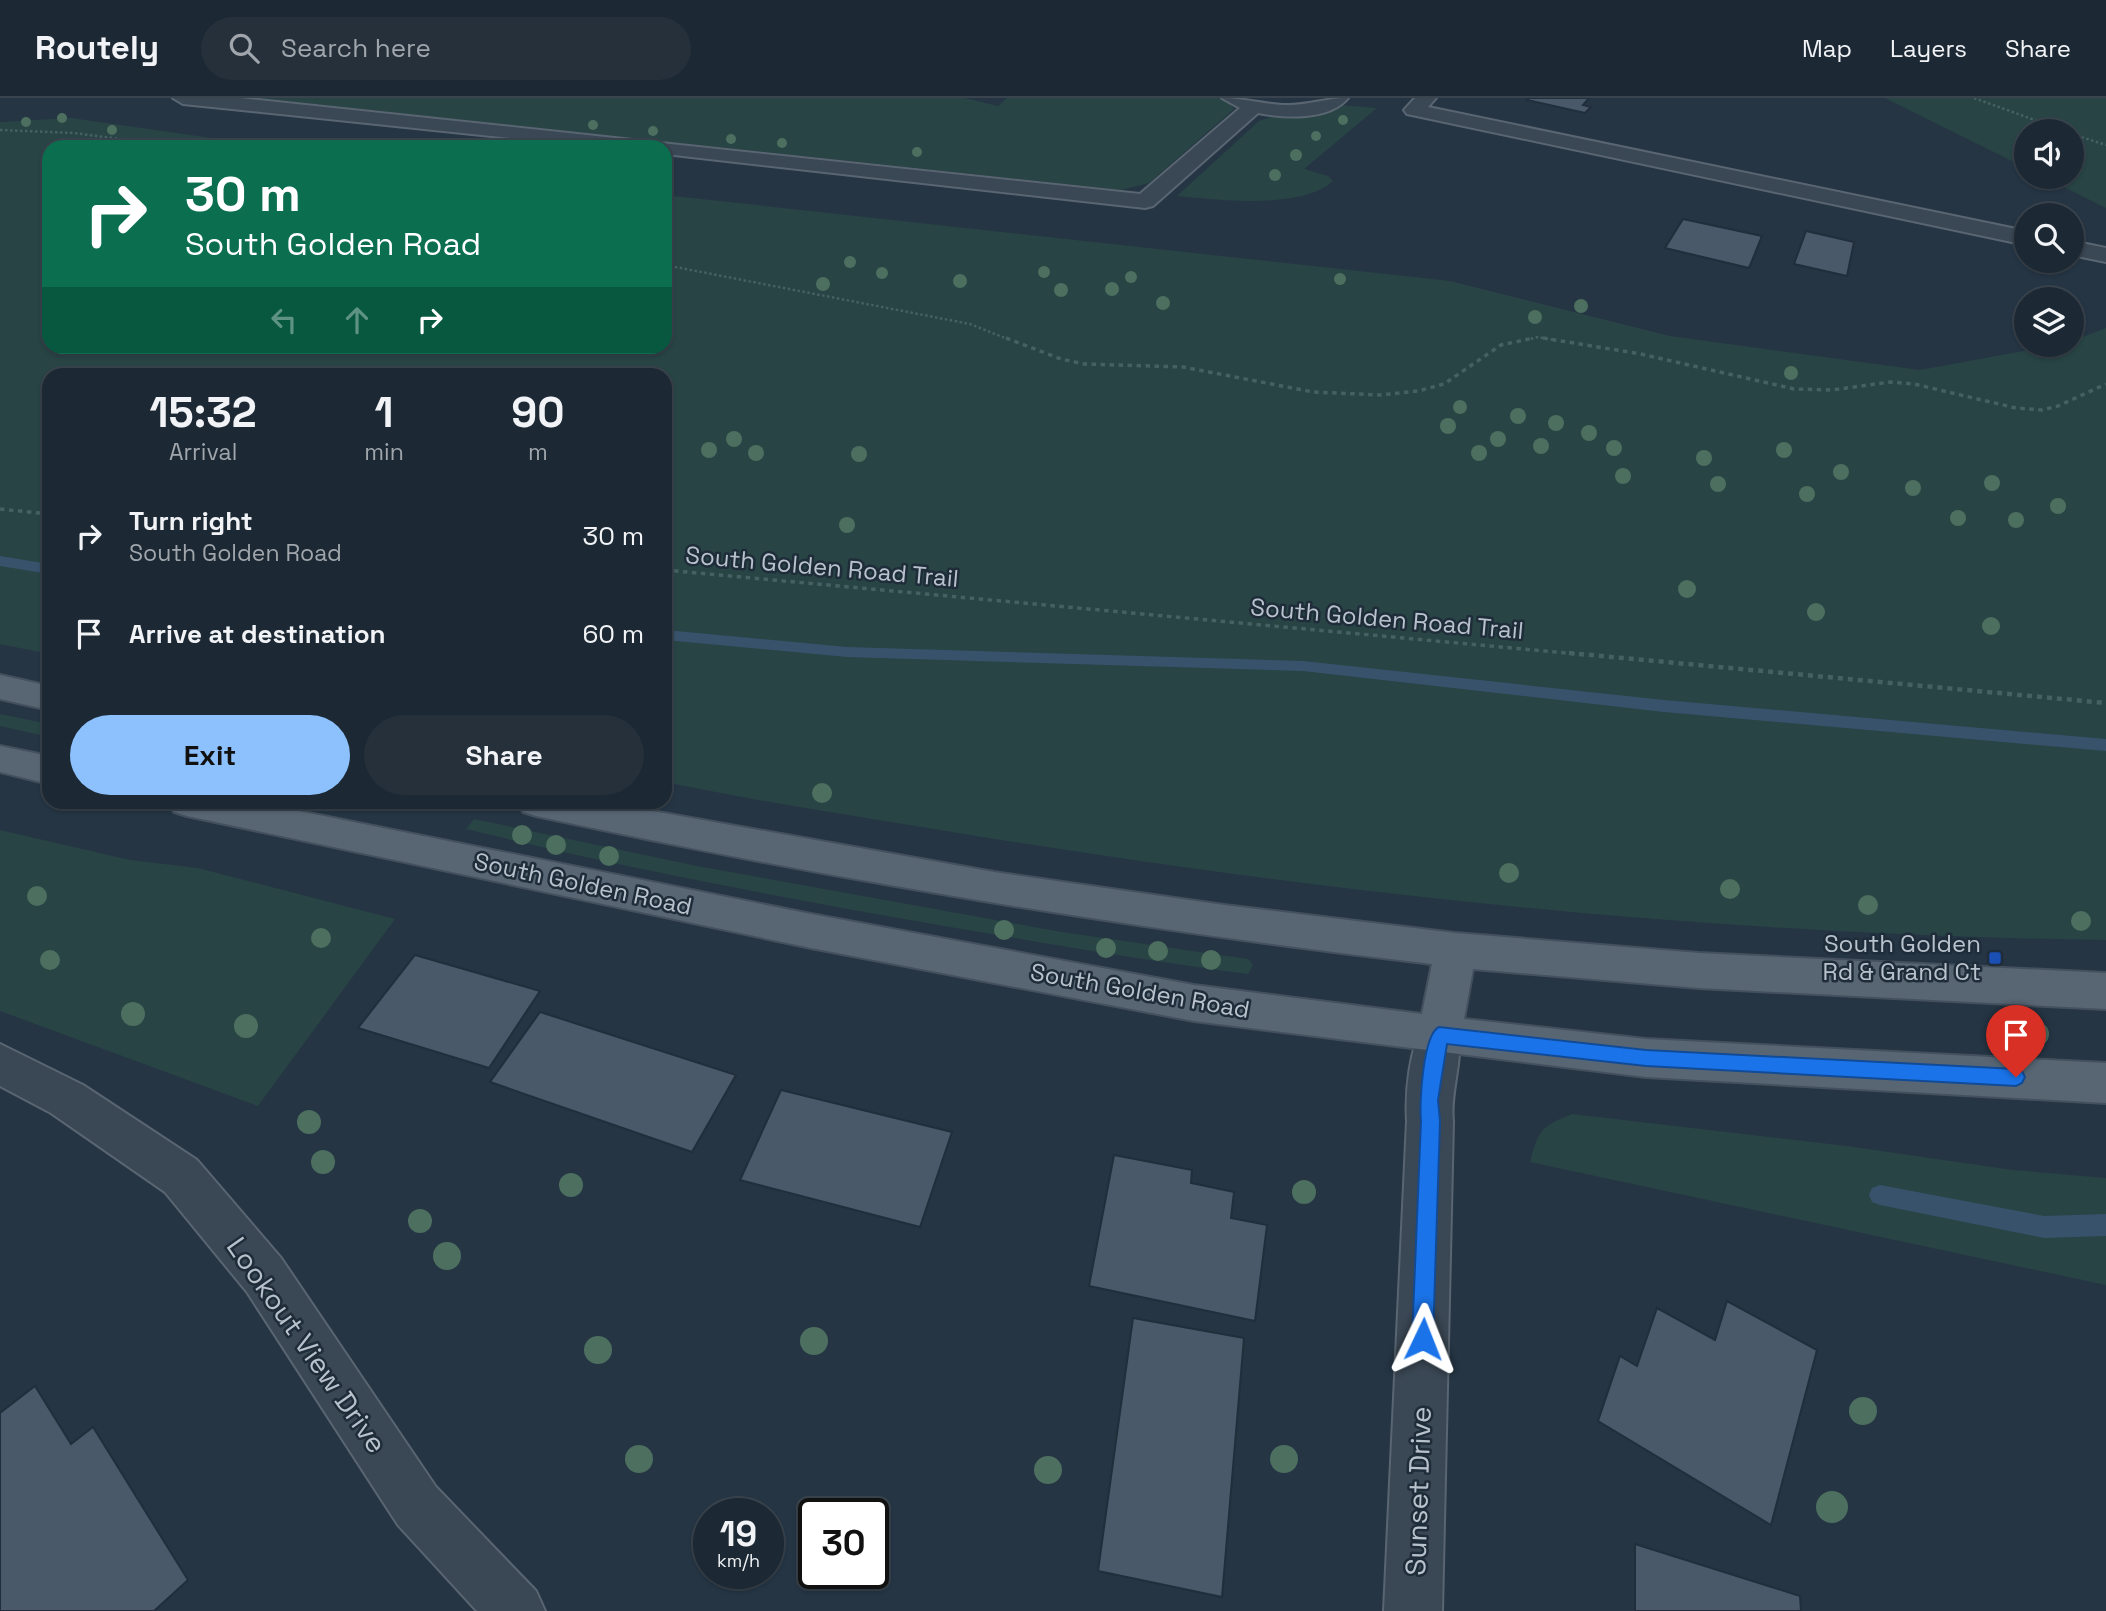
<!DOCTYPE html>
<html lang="en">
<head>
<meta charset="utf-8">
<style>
  :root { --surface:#1c2833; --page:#25303b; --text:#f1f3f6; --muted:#a0a6ac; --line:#3a444e; --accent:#8cc1fe }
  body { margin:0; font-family:"Space Grotesk",sans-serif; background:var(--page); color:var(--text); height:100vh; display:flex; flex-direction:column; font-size:26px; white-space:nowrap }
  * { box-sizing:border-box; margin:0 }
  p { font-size:23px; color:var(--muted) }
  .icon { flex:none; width:38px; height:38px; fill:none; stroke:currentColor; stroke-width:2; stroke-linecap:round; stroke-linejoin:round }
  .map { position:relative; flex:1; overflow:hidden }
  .sheet { position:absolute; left:42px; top:270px; width:630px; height:441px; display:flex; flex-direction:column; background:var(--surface); border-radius:21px; box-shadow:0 2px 5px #0004,0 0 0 2px var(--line) }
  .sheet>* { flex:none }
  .banner { position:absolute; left:42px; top:42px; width:630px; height:214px; border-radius:21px; box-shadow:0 2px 5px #0004,0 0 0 2px var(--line); background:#0b6e4f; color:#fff; overflow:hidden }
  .fabs { position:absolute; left:2014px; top:21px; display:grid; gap:14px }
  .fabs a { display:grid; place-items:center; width:70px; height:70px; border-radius:50%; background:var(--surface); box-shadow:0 2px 5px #0004,0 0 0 2px var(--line); font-size:35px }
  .speed { position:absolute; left:693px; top:1400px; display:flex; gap:14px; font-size:35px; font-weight:700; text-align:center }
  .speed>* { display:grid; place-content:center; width:91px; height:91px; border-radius:50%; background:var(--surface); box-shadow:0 2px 5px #0004,0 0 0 2px var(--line); line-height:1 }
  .speed small { font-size:18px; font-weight:400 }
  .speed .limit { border:4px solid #111; border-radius:10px; background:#fff; color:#111 }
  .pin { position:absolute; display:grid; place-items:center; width:60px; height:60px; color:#fff; margin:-72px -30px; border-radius:50% 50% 50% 0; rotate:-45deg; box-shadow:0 0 7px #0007 }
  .pin .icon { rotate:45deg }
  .me { position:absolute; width:77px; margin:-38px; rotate:2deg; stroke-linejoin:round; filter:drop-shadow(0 0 5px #0008) }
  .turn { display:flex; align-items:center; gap:24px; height:147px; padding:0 28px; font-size:32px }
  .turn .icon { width:91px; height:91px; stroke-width:2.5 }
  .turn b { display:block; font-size:49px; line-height:60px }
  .lanes { display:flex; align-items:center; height:66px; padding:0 28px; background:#0003; justify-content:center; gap:35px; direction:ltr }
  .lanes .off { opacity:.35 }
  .eta { display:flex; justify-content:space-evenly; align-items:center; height:119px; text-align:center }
  .eta b { font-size:42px; font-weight:700; line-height:49px }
  .primary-button { display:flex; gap:14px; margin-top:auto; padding:14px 28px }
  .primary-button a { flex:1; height:80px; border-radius:42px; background:var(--accent); color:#111; font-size:28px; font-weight:700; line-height:80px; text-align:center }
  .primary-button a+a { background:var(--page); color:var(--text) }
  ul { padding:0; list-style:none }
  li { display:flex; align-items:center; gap:21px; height:98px; padding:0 28px }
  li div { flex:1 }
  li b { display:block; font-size:26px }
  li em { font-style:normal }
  header { display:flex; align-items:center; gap:42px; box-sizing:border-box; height:98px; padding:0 35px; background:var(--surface); border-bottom:2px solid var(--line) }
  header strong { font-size:33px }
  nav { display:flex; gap:38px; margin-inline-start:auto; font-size:24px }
  .search { width:490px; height:63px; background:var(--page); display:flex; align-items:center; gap:18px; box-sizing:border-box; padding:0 24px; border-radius:38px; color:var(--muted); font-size:26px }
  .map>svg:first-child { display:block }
</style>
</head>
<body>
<header>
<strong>Routely</strong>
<div class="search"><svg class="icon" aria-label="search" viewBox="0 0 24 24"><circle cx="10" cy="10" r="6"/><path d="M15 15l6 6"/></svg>Search here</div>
<nav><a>Map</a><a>Layers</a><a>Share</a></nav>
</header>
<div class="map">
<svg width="2106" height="1513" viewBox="0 0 2106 1513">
  <rect width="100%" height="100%" fill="#253544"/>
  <path fill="#284445" d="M 257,0 L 965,0 L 998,8 L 1007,0 L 1225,0 L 1234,11 L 1149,85 L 1121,92 Z
    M 1885,0 L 2106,0 L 2106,110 L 2044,79 L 2072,79 L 2072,33 L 2026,33 L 2026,70 Z
    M 1342,7 L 1377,10 L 1304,71 L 1328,78 L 1333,83 C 1302,112 1216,102 1177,98 L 1259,23 L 1280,16 Z
    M 71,20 L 275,49 L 49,49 L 49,248 L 665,248 L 665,97 L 1450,183 L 1670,238 L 1920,272 L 2056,247 L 2072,247 L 2072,243 L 2106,230 L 2106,842 C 1720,837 1333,797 952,734 C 857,718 760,704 665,684 L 665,276 L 49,276 L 49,556 L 0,546 L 0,24 Z
    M 0,616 L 49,626 L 49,639 L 0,628 Z
    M 474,721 L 697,768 L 1062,834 L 1248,861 L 1253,867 L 1248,876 C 1146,863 1045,845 944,828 C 784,800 624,770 466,731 Z
    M 0,732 L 130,762 L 198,770 L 395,821 L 258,1008 L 0,913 Z
    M 1572,1016 L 1847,1048 L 2013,1072 L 2106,1080 L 2106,1187 L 1530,1064 C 1538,1033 1541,1028 1572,1016 Z"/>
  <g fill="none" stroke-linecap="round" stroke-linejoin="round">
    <path fill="#38526c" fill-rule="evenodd" d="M 0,458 L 49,466 L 49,476 L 0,468 Z
      M 665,532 L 847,549 L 1303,563 L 1664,602 L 2106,641 L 2106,653 L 1664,614 L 1303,573 L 847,559 L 665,542 Z
      M 1880,1087 L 2044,1118 L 2106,1116 L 2106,1138 L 2044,1140 L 1880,1107 L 1872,1104 L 1869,1097 L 1872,1090 Z"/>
  </g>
  <path fill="#49596a" stroke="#212e3b" stroke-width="2" d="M 1529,0 L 1589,0 L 1583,7 L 1591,9 L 1585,15 L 1527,2 Z
    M 1683,121 L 1762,138 L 1749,170 L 1665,150 Z
    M 1806,133 L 1854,144 L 1847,178 L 1794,166 Z
    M 415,857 L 540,893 L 489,970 L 358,930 Z
    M 540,914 L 736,977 L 692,1054 L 490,984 Z
    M 781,992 L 952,1034 L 920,1129 L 740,1082 Z
    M 1114,1057 L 1192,1072 L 1191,1085 L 1234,1094 L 1231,1120 L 1267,1127 L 1255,1223 L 1089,1188 Z
    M 1727,1203 L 1817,1252 L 1771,1427 L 1598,1323 L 1620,1258 L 1637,1268 L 1657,1210 L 1715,1242 Z
    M 1133,1220 L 1244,1240 L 1222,1499 L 1098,1473 Z
    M 35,1288 L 71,1346 L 93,1329 L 188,1482 L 154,1513 L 0,1513 L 0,1315 Z
    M 1635,1446 L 1800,1498 L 1801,1513 L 1635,1513 Z"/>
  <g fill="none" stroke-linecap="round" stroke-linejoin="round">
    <g stroke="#596571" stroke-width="4">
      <path id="minor" d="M 173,0 L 240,0 L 1140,96 L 1240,10 L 1222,0 C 1245,0 1265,7 1288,7 C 1309,7 1327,0 1348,0 C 1329,23 1285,20 1258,15 L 1153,108 L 1145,110 L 665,56 L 665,49 L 598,49 L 183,6 Z
        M 1415,0 L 1436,0 L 1428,9 L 2026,133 L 2026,147 L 1407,16 L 1404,12 Z
        M 2072,143 L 2106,150 L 2106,164 L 2072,157 Z
        M 1439,918 L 1454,924 C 1468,952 1449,991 1453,1023 L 1442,1513 L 1384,1513 L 1407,1023 C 1405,991 1410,952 1424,924 Z
        M 0,946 L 83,987 L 197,1062 L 281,1160 L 436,1389 L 536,1493 L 545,1513 L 477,1513 L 398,1427 L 247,1194 L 165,1094 L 51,1015 L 0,988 Z"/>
    </g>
    <g stroke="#44505d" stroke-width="4">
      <path id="major" d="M 0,577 L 49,588 L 49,612 L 0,601 Z
        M 0,648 L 49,658 L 49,686 L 0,674 Z
        M 168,704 L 254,704 L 811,816 L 1194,887 L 1422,916 L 1432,866 C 1131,831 833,782 536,718 L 523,714 L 517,704 L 602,704 L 994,774 L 1224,807 L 1455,835 L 1699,855 L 2106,875 L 2106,911 L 1699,890 L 1473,871 L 1464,921 L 1646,941 L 2106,965 L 2106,1005 L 1646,979 L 1194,923 L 811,850 L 187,718 L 174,714 Z"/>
    </g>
    <path stroke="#466161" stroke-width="2.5" stroke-dasharray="2.5 2.5" stroke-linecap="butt" d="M 1974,0 L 2065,33
      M 0,32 L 74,35 L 180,49
      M 2072,36 L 2106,47
      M 665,167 L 970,226 L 1010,242
      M 1526,242 L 1538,239 L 1554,242"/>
    <path stroke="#466161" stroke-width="3.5" stroke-dasharray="4.5 4.5" stroke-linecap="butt" d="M 1006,240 L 1061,261 L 1084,266 L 1183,269 L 1313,294 L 1380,297 L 1418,293 L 1444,286 L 1501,247 L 1534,240
      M 1543,240 L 1641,256 L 1794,291 L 1832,292 L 1890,284 L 1914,286 L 2016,310 L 2042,312 L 2058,308 L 2106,286
      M 0,411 L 49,416
      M 665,472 L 1588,557"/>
    <path stroke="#466161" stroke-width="4.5" stroke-dasharray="5 5" stroke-linecap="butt" d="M 1569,555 L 2106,605"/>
    <use href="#minor" fill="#3a4754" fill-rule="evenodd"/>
    <use href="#major" fill="#586674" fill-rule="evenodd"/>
  </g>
  <g fill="#4d6f5f">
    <circle cx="62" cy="20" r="5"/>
    <circle cx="1343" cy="22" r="5"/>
    <circle cx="26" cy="24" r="5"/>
    <circle cx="593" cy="27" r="5"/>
    <circle cx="112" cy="32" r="5"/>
    <circle cx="653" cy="33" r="5"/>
    <circle cx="1316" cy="38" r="5"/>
    <circle cx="731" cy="41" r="5"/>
    <circle cx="782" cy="45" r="5"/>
    <circle cx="917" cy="54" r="5"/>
    <circle cx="1296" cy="57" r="6"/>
    <circle cx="1275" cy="77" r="6"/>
    <circle cx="850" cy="164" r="6"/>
    <circle cx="1044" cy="174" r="6"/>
    <circle cx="882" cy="175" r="6"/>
    <circle cx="1131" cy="179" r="6"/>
    <circle cx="1340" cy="181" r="6"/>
    <circle cx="960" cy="183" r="7"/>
    <circle cx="823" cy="186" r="7"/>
    <circle cx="1112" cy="191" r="7"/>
    <circle cx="1061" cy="192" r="7"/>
    <circle cx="1163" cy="205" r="7"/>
    <circle cx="1581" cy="208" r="7"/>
    <circle cx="1535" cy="219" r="7"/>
    <circle cx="1791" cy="275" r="7"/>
    <circle cx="1460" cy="309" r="7"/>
    <circle cx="1518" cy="318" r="8"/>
    <circle cx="1556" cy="325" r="8"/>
    <circle cx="1448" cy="328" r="8"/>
    <circle cx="1589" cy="335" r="8"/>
    <circle cx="734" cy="341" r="8"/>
    <circle cx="1498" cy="341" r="8"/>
    <circle cx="1541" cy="348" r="8"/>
    <circle cx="1614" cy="350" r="8"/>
    <circle cx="709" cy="352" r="8"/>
    <circle cx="1784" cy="352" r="8"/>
    <circle cx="756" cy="355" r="8"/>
    <circle cx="1479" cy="355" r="8"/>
    <circle cx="859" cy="356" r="8"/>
    <circle cx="1704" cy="360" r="8"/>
    <circle cx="1841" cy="374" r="8"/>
    <circle cx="1623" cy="378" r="8"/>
    <circle cx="1992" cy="385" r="8"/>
    <circle cx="1718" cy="386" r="8"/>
    <circle cx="1913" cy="390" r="8"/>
    <circle cx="1807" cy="396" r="8"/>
    <circle cx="2058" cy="408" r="8"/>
    <circle cx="1958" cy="420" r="8"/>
    <circle cx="2016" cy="422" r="8"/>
    <circle cx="847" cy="427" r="8"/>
    <circle cx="1687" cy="491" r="9"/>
    <circle cx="1816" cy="514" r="9"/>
    <circle cx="1991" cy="528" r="9"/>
    <circle cx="822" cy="695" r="10"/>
    <circle cx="522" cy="737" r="10"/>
    <circle cx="556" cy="747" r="10"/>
    <circle cx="609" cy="758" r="10"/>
    <circle cx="1509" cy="775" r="10"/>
    <circle cx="1730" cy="791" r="10"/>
    <circle cx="37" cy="798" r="10"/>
    <circle cx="1868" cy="807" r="10"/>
    <circle cx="2081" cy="823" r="10"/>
    <circle cx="1004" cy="832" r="10"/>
    <circle cx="321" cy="840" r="10"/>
    <circle cx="1106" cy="850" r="10"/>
    <circle cx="1158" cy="853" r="10"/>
    <circle cx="50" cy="862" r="10"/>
    <circle cx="1211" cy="862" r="10"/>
    <circle cx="133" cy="916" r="12"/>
    <circle cx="246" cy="928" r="12"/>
    <circle cx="2037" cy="936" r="12"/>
    <circle cx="309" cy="1024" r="12"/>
    <circle cx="323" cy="1064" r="12"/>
    <circle cx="571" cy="1087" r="12"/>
    <circle cx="1304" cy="1094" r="12"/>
    <circle cx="420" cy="1123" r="12"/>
    <circle cx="447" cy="1158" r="14"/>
    <circle cx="814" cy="1243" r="14"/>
    <circle cx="598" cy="1252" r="14"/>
    <circle cx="1863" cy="1313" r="14"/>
    <circle cx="639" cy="1361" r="14"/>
    <circle cx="1284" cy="1361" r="14"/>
    <circle cx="1048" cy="1372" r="14"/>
    <circle cx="1832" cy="1409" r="16"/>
  </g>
  <path fill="#1a73e8" stroke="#114b97" stroke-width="2" d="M 1439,929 L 1646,952 L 2016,971 L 2022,973 L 2025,979 L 2022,985 L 2016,988 L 1646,968 L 1447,946 L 1438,1002 L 1440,1023 L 1433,1241 L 1430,1249 L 1423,1252 L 1416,1249 L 1412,1241 L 1421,1023 C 1419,1006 1423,936 1439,929 Z"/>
  <rect fill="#1a4fb4" stroke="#1f2c39" stroke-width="2.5" x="1988" y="853" width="14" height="14" rx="3.5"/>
  <g text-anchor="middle" stroke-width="5" stroke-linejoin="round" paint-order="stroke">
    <g font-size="24" fill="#b8c2cd" stroke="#1f2c39">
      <text transform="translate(822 469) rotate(5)" y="8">South Golden Road Trail</text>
      <text transform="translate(1387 521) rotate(5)" y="8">South Golden Road Trail</text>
      <text transform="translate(583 786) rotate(12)" y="8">South Golden Road</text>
      <text transform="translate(1140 893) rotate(10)" y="8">South Golden Road</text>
    </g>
    <g font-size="24" fill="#b8c2cd" stroke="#1f2c39" text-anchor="end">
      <text x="1981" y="854">South Golden<tspan x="1981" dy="28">Rd &amp; Grand Ct</tspan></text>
    </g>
    <g font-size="28" fill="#b8c2cd" stroke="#1f2c39">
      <text transform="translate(307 1247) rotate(55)" y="10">Lookout View Drive</text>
      <text transform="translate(1418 1393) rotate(-88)" y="10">Sunset Drive</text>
    </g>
  </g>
</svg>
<div class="fabs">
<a><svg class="icon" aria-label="sound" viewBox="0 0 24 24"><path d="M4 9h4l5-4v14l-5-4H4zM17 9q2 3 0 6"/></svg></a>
<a><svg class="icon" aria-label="search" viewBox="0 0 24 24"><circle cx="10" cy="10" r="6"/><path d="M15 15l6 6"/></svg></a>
<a><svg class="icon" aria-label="layers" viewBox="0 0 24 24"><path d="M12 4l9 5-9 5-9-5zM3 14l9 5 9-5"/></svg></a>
</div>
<div class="speed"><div>19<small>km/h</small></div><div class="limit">30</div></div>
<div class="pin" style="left:2016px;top:979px;background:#d93025"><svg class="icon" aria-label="arrive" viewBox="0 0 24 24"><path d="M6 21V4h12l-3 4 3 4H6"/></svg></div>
<svg class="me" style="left:1423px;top:1241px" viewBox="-20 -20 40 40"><path d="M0-17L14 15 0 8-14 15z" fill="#1a73e8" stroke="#fff" stroke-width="4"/></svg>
<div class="banner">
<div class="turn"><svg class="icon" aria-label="right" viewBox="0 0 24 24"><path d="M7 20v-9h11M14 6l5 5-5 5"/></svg><div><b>30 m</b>South Golden Road</div></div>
<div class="lanes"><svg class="icon off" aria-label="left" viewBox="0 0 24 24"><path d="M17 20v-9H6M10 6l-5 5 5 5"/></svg><svg class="icon off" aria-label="ahead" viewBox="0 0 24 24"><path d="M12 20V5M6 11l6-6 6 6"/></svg><svg class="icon" aria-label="right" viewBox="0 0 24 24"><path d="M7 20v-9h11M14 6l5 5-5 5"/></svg></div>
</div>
<section class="sheet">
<div class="eta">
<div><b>15:32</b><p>Arrival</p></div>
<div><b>1</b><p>min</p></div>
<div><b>90</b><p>m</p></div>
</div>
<ul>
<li><svg class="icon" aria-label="right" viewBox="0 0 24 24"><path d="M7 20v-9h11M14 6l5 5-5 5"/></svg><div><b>Turn right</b><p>South Golden Road</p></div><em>30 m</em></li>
<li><svg class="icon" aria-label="arrive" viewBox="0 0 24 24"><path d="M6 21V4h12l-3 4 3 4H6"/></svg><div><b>Arrive at destination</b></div><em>60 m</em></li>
</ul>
<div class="primary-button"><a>Exit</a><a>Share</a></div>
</section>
</div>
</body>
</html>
